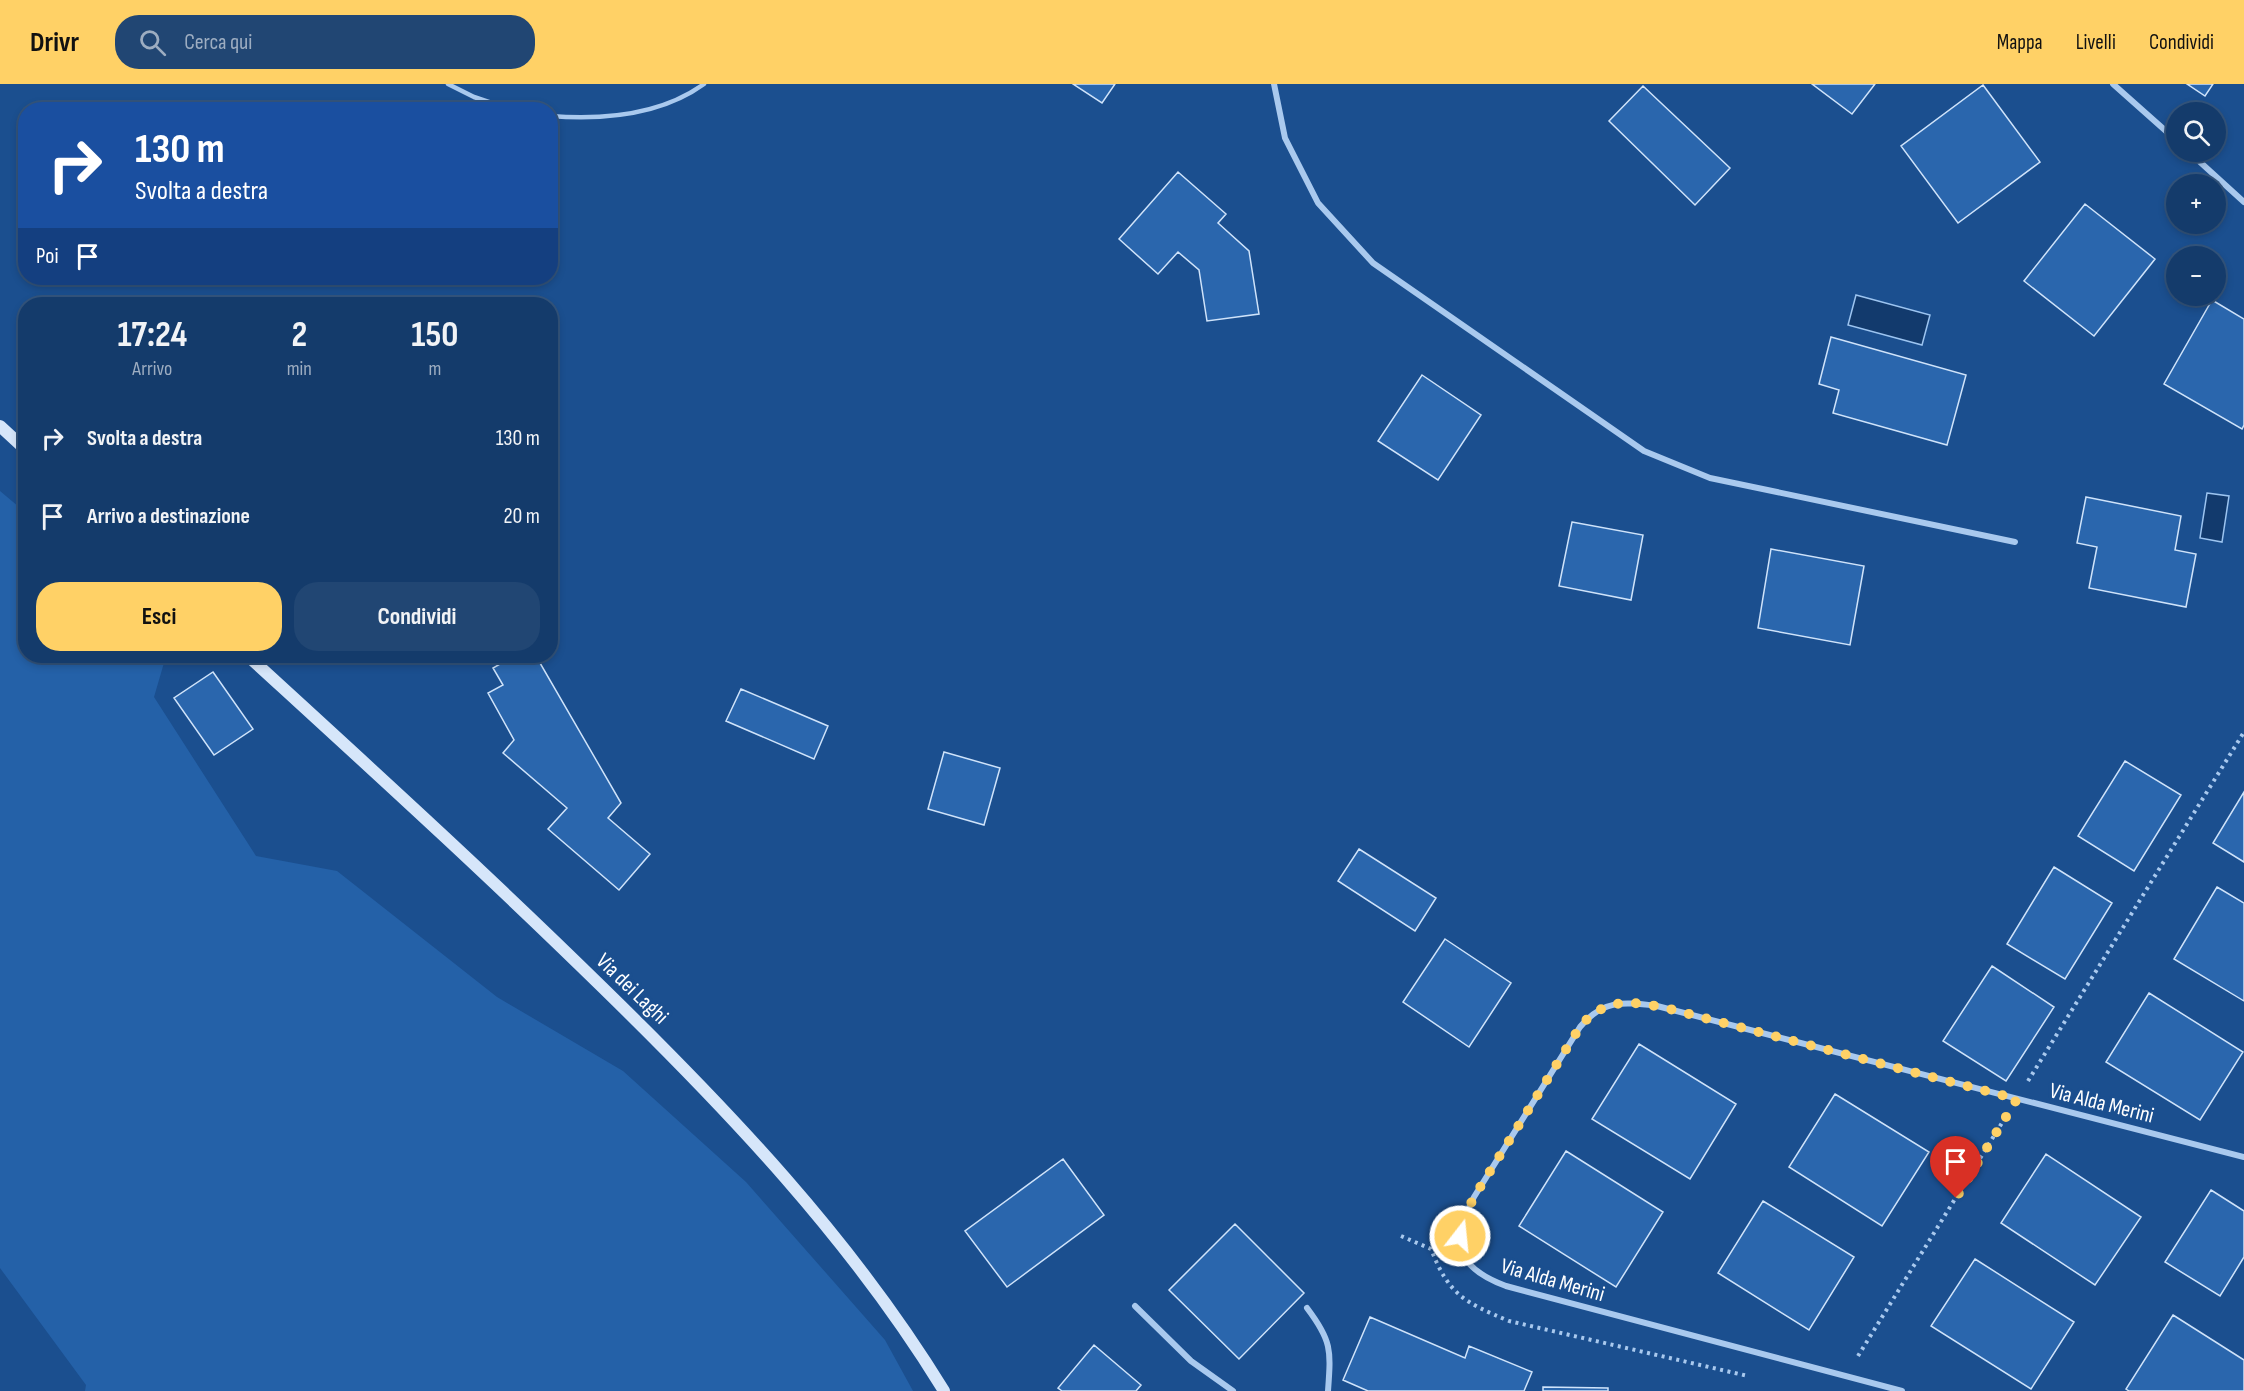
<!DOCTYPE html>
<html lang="it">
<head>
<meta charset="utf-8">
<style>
  :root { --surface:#143b6b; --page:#214673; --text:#f1f3f6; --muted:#9dadc1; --line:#33557e; --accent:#ffd166 }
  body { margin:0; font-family:"Sofia Sans Condensed",sans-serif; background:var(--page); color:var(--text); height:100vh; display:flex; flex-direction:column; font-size:22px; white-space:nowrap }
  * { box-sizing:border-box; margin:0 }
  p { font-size:20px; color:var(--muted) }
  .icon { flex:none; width:33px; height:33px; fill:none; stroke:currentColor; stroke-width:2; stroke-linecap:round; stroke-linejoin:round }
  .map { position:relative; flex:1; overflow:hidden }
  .sheet { position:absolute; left:18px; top:213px; width:540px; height:366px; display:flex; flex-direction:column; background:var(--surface); border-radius:24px; box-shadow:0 3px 9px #0003,0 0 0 2px var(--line) }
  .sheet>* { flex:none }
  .guide { position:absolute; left:18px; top:18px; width:540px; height:183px; border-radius:24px; box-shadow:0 3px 9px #0003,0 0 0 2px var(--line); background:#1a4fa0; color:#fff; overflow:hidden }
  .fabs { position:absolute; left:2166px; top:18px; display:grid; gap:12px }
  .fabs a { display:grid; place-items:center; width:60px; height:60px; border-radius:50%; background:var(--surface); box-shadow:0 3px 9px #0003,0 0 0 2px var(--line); font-size:30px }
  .pin { position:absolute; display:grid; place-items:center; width:51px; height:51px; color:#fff; margin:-62px -26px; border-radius:50% 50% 50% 0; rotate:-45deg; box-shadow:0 0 6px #0007 }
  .pin .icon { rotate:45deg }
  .me { position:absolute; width:66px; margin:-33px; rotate:16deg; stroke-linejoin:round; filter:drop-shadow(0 0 4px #0008) }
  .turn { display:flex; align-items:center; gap:21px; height:126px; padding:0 18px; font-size:27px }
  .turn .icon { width:78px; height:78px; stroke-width:2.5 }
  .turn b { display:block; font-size:42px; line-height:51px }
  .then { display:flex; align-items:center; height:57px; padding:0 18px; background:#0003; gap:12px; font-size:22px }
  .eta { display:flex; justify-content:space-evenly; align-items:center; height:102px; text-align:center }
  .eta b { font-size:36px; font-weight:700; line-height:42px }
  .button { display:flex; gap:12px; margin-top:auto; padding:12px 18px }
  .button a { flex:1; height:69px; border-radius:24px; background:var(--accent); color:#111; font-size:24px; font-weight:700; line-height:69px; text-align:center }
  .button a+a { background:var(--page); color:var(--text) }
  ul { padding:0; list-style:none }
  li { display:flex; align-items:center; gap:18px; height:78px; padding:0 18px }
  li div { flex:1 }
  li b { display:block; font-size:22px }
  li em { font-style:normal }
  header { display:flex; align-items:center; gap:36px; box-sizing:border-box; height:84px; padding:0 30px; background:var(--accent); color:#111 }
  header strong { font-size:28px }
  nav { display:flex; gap:33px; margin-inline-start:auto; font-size:21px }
  .search { width:420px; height:54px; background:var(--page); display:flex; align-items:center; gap:15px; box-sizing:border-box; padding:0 21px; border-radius:24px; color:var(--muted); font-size:22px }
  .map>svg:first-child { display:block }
</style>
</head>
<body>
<header>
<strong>Drivr</strong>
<div class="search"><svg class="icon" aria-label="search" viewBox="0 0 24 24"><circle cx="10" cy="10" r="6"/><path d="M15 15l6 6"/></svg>Cerca qui</div>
<nav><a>Mappa</a><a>Livelli</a><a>Condividi</a></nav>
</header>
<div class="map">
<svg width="2244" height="1307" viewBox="0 0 2244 1307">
  <rect width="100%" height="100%" fill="#1b4f8f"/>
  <path fill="#2461a8" d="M 0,407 L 25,428 L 26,572 L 166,572 L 154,613 L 256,772 L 337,787 L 497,913 L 623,987 L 746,1098 L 885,1256 L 913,1307 L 85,1307 L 86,1301 L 0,1184 Z"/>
  <path fill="#123a6d" stroke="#9cc4f0" stroke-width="1.5" d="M 1856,211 L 1930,231 L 1922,261 L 1848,241 Z
    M 2207,409 L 2229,412 L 2222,458 L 2200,454 Z"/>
  <path fill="#2a66ad" stroke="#cfe3fa" stroke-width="1.5" d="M 1073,0 L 1115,0 L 1102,19 Z
    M 1812,0 L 1875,0 L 1852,30 Z
    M 2187,0 L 2213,0 L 2205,12 Z
    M 1983,1 L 2040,78 L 1958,139 L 1901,62 Z
    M 1643,2 L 1730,84 L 1695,121 L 1609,37 Z
    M 1178,88 L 1226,130 L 1218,139 L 1249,167 L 1259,230 L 1207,237 L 1199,186 L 1178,168 L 1158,190 L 1119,155 Z
    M 2085,120 L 2155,175 L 2094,252 L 2024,197 Z
    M 2212,216 L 2244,235 L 2244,341 L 2242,345 L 2164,300 Z
    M 1831,253 L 1966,291 L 1947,361 L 1833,329 L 1839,306 L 1819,300 Z
    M 1422,291 L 1481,331 L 1438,396 L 1378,357 Z
    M 2086,413 L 2181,432 L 2175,466 L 2196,470 L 2186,523 L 2089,504 L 2097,463 L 2077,459 Z
    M 1572,438 L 1643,451 L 1631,516 L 1559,502 Z
    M 1771,465 L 1864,482 L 1850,561 L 1758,544 Z
    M 514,572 L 536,572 L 621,719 L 608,734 L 650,770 L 619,806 L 548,745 L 567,724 L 503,669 L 514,656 L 488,609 L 503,601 L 493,584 Z
    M 213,588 L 253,645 L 214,671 L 174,614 Z
    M 741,605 L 828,642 L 814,675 L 726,637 Z
    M 944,668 L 1000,684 L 984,741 L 928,725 Z
    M 2125,677 L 2181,711 L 2134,787 L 2078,752 Z
    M 2244,708 L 2244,778 L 2213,759 Z
    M 1359,765 L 1436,814 L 1415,847 L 1338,797 Z
    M 2054,783 L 2112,819 L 2065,895 L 2007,860 Z
    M 2217,803 L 2244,819 L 2244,917 L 2174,875 Z
    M 1445,855 L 1511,899 L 1469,963 L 1403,918 Z
    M 1992,882 L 2054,923 L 2006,997 L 1943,957 Z
    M 2149,909 L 2243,968 L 2200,1036 L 2106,978 Z
    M 1639,960 L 1736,1020 L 1690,1095 L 1592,1035 Z
    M 1835,1010 L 1929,1068 L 1882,1142 L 1789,1083 Z
    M 1566,1067 L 1663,1128 L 1616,1203 L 1519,1142 Z
    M 2046,1070 L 2141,1133 L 2095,1201 L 2001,1139 Z
    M 1063,1075 L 1104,1131 L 1007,1203 L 965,1147 Z
    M 2211,1106 L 2244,1127 L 2244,1173 L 2220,1212 L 2165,1178 Z
    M 1763,1117 L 1854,1173 L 1809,1246 L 1718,1189 Z
    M 1235,1140 L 1304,1209 L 1239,1275 L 1169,1206 Z
    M 1975,1175 L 2074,1238 L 2031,1305 L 1931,1242 Z
    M 2173,1231 L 2244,1276 L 2244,1307 L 2129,1307 L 2126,1305 Z
    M 1370,1233 L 1465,1274 L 1469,1262 L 1532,1288 L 1524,1307 L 1368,1307 L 1343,1296 Z
    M 1094,1261 L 1141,1301 L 1136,1307 L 1062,1307 L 1058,1304 Z
    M 1543,1303 L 1608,1304 L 1608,1307 L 1543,1307 Z"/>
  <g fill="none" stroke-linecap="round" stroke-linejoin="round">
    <path stroke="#a9c9ee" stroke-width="4" stroke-dasharray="3 4.5" stroke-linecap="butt" d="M 2028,997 L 2244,648
      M 1401,1152 L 1431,1165 C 1449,1211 1464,1218 1509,1237 L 1748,1292
      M 1858,1272 L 2005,1034"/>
    <path stroke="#a9c9ee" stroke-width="4.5" d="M 448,0 L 474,13 L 513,26
      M 550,32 C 602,36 660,32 704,0"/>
    <path stroke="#a9c9ee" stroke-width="6" d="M 1274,0 L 1285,54 L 1318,119 L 1373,179 L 1644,367 L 1710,394 L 2015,458
      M 2113,0 L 2176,56
      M 2189,68 L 2244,118
      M 1135,1222 L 1191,1277 L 1233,1307
      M 1307,1224 C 1332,1257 1331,1266 1328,1307
      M 1902,1307 L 1506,1202 C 1455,1183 1451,1159 1474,1113 L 1580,943 C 1603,915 1624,918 1657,922 L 2244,1073"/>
    <path stroke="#d6e6fa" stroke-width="12" d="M 0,342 L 26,366
      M 248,572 C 367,681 487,790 602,903 C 729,1027 851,1155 944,1307"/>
  </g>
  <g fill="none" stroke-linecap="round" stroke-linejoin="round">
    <path stroke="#ffd166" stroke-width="10" stroke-dasharray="0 18" d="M 1460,1152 L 1461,1140 L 1474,1113 L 1580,943 C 1605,912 1634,917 1670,925 L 2017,1015 L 1956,1114"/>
  </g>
  <g text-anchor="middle" stroke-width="6" stroke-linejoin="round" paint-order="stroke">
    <g font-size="22" fill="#fff" stroke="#1b4f8f">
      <text transform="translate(633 904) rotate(44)" y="8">Via dei Laghi</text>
      <text transform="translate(2102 1018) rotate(14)" y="8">Via Alda Merini</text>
      <text transform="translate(1553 1195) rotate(16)" y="8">Via Alda Merini</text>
    </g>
  </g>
</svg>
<div class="fabs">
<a><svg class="icon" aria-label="search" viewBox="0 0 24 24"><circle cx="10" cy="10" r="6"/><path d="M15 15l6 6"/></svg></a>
<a>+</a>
<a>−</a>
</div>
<div class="pin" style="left:1956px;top:1114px;background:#d93025"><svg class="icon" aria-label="arrive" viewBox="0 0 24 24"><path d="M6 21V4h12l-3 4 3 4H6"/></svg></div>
<svg class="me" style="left:1460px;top:1152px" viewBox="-20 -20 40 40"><circle r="17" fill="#ffd166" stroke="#fff" stroke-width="3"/><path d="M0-11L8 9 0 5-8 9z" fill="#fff"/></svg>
<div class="guide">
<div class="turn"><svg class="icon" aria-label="right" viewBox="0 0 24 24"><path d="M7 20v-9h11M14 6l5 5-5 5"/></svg><div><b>130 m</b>Svolta a destra</div></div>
<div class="then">Poi<svg class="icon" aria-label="arrive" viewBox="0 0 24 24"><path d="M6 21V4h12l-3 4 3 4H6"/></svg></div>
</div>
<section class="sheet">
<div class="eta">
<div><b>17:24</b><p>Arrivo</p></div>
<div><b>2</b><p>min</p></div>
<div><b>150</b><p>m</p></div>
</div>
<ul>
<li><svg class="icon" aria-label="right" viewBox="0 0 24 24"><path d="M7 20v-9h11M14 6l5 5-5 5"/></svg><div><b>Svolta a destra</b></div><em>130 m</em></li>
<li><svg class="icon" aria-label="arrive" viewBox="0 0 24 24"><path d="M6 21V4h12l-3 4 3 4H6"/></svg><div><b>Arrivo a destinazione</b></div><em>20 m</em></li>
</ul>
<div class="button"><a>Esci</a><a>Condividi</a></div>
</section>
</div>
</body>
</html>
